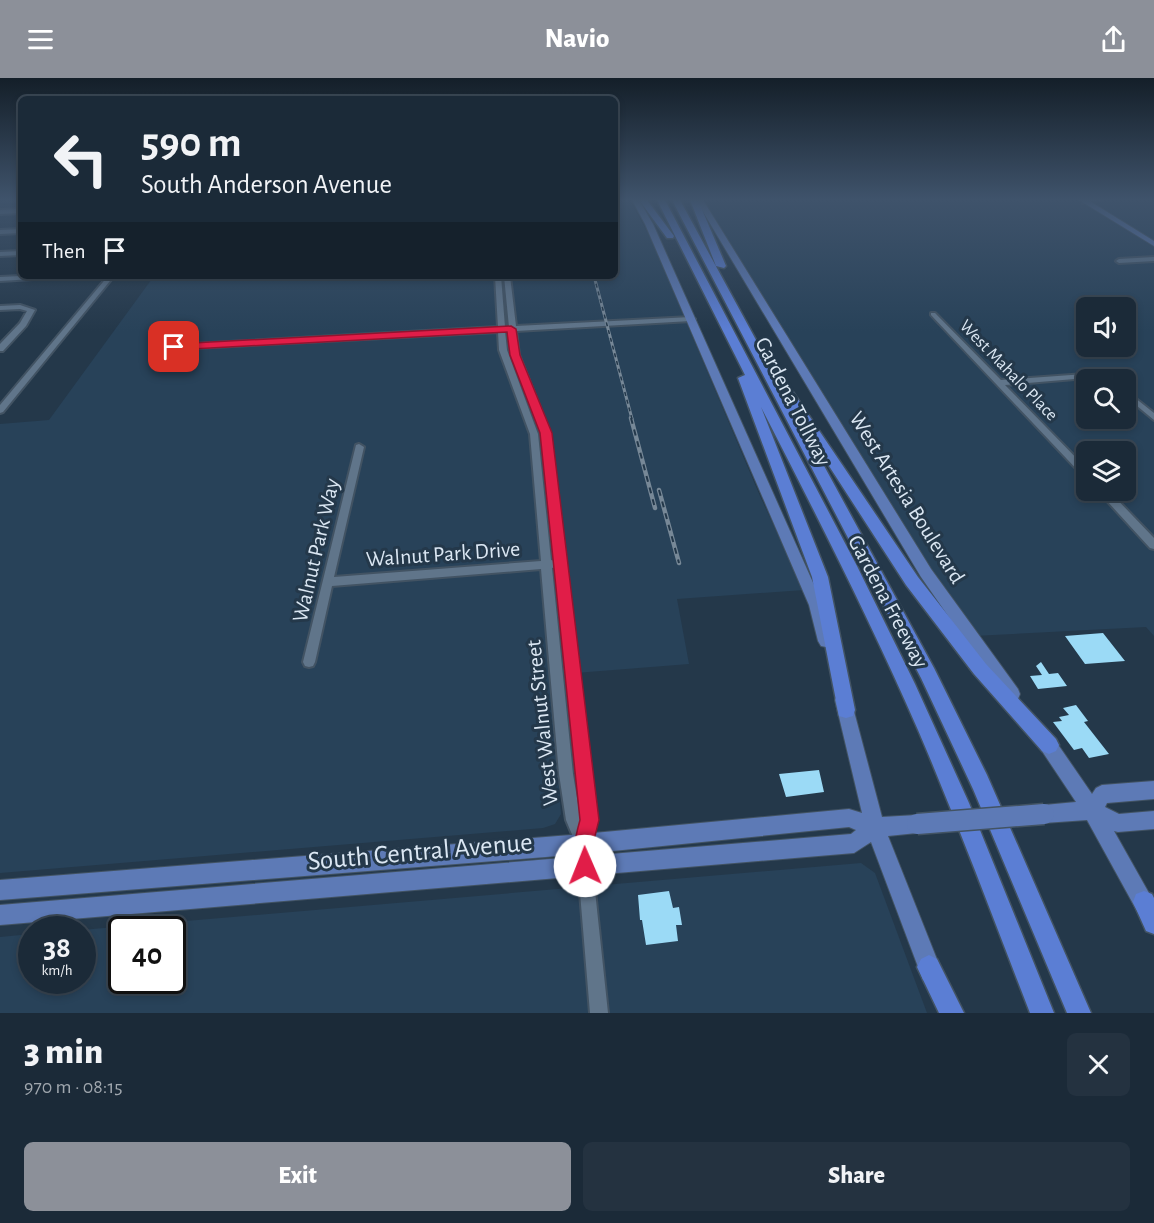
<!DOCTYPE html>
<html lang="en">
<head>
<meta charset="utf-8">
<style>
  :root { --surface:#1b2a38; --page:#243240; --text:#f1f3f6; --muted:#a0a7ae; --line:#394653; --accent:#8c9099 }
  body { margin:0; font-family:"Alegreya Sans",sans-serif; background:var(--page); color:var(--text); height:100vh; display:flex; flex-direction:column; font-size:22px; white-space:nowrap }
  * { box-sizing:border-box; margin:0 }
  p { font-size:20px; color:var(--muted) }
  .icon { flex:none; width:33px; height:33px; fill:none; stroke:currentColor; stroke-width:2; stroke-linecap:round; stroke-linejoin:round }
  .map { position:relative; height:935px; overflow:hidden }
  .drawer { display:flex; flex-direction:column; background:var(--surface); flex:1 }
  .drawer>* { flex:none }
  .banner { position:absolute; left:18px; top:18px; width:600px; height:183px; border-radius:9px; box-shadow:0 3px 9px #0003,0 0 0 2px var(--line); background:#1b2a38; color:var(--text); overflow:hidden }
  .buttons { position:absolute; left:1076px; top:219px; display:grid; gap:12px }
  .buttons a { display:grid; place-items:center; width:60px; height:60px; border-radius:9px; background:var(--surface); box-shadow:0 3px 9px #0003,0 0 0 2px var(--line); font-size:30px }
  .speed { position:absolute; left:18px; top:838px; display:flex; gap:12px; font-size:30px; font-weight:700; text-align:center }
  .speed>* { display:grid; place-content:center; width:78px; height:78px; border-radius:50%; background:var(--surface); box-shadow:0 3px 9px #0003,0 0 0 2px var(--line); line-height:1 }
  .speed small { font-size:15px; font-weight:400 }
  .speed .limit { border:3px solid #111; border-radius:9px; background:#fff; color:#111 }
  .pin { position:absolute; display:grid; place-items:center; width:51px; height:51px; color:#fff; margin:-26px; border-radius:12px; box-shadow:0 3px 9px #0006 }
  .me { position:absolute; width:66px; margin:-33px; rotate:359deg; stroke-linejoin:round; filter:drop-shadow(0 0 4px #0008) }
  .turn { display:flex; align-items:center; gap:21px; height:126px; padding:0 24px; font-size:27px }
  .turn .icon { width:78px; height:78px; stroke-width:2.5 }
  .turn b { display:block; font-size:42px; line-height:51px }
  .then { display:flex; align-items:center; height:57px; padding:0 24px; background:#0003; gap:12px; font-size:22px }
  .round { display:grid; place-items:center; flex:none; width:63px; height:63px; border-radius:9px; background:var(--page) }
  .overview { display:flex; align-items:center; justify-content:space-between; height:102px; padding:0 24px }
  h1 { font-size:36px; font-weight:800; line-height:45px }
  .button { display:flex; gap:12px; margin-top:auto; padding:12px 24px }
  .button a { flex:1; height:69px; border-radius:9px; background:var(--accent); color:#fff; font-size:24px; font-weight:800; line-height:69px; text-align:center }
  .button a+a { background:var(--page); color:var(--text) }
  header { display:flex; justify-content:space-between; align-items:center; height:78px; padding:0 24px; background:var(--accent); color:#fff; font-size:27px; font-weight:800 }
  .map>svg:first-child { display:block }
</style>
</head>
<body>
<header><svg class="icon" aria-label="menu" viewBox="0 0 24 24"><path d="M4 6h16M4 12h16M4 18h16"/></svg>Navio<svg class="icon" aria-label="share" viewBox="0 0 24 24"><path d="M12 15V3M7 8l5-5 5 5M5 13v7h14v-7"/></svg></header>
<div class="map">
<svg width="1154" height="935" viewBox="0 0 1154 935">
  <rect width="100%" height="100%" fill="#24384a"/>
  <path fill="#284259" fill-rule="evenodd" d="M 615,122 L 630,122 L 652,163 L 760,418 L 804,512 L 677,521 L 689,586 L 550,597 L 561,736 L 555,746 L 543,750 L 0,795 L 0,346 L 49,342 L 154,198 L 615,198 Z
    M 702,122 L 1154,122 L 1154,558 L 1146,549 L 973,558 L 934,502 ZM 1086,230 L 1125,230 L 1125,268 L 1086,268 ZM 1086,302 L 1125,302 L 1125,340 L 1086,340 ZM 1086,374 L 1125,374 L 1125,412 L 1086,412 Z
    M 861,785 L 875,795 L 927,935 L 0,935 L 0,859 L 31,856 L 32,903 L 82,903 L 81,852 ZM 122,852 L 172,852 L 172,903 L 122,903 Z"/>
  <path fill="#9bdaf6" d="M 1103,555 L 1125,583 L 1085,586 L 1065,558 Z
    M 1041,584 L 1049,596 L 1058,595 L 1067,608 L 1038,611 L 1030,598 L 1042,597 L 1036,588 Z
    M 1076,627 L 1088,643 L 1084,644 L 1109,676 L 1089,680 L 1082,670 L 1074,672 L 1053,644 L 1062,643 L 1059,639 L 1069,637 L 1063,630 Z
    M 819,692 L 824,714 L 786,719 L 779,696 Z
    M 669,813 L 673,830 L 679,829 L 682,847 L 676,847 L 678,863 L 646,867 L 642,842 L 640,842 L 638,817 Z"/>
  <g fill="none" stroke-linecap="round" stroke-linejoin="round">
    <g stroke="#425363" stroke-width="4">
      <path id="minor" d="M 1081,122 L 1103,122 L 1083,125 Z
        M 21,131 L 21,135 L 0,136 L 0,132 Z
        M 21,151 L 21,155 L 0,156 L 0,152 Z
        M 21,173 L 21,177 L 0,178 L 0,174 Z
        M 1154,179 L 1154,183 L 1119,185 L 1116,183 L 1119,181 Z
        M 21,198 L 53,198 L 50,200 L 0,203 L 0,199 Z
        M 108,198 L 114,198 L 3,334 L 0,335 L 0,327 Z
        M 495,198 L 501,198 L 505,249 L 509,249 L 504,198 L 510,198 L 516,248 L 691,239 L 695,241 L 691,243 L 516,253 L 519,277 L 550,355 L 596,742 L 590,766 L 608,935 L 590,935 L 576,766 L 566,742 L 559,696 L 541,491 L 332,508 L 315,584 L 313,588 L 309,589 L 305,588 L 303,584 L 356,367 L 359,366 L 364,369 L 334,499 L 541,483 L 530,356 L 499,272 L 498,254 L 156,272 L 152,270 L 156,268 L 498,249 ZM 505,253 L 509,253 L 511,277 L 542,355 L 555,483 L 551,482 L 538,356 L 507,272 ZM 555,489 L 582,742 L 581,744 L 573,696 L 552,490 Z
        M 20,227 L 35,232 L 26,248 L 3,273 L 0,273 L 0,266 L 20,245 L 27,233 L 20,231 L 0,232 L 0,228 Z
        M 931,235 L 935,235 L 1001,302 L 1099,295 L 1112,300 L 1113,302 L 1102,302 L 1098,299 L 1005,307 L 1086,390 L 1086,399 L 1083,398 L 931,237 Z
        M 1125,312 L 1154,335 L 1154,342 L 1125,318 Z
        M 1097,412 L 1108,412 L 1154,460 L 1154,471 L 1150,470 Z"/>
    </g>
    <g stroke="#425363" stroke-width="2">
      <path id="major" d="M 632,122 L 639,122 L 653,146 L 823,527 L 834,563 L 831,568 L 826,569 L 821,568 L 818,563 L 809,527 L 645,146 Z
        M 696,122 L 703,122 L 931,491 L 1018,611 L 1020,616 L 1018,621 L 1012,623 L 1006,621 L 921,499 Z
        M 1079,122 L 1088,122 L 1154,163 L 1154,168 Z
        M 843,615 L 849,617 L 851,622 L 882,739 L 917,737 L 924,739 L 926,746 L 924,753 L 917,755 L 888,758 L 942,894 L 939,902 L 931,905 L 923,902 L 871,764 L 854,775 L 0,847 L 0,827 L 851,756 L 856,752 L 849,749 L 583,776 L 0,822 L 0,802 L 583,756 L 849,731 L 862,735 L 835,622 L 837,617 Z
        M 1044,653 L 1050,655 L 1092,716 L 1096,710 L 1102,707 L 1154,703 L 1154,721 L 1107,725 L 1105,729 L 1119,736 L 1154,733 L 1154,751 L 1118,754 L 1114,753 L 1154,824 L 1154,854 L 1147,851 L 1087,742 L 1044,745 L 1037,743 L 1035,736 L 1037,729 L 1044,727 L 1076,724 L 1038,667 L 1035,661 L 1038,655 Z"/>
    </g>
    <g stroke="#425363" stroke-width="3">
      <path id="highway" d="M 639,122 L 647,122 L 674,158 L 673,160 L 667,160 Z
        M 657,122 L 665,122 L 857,488 L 915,606 L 969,725 L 1054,935 L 1030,935 C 993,840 958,745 918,652 C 870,542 816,436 761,329 L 828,499 L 855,632 L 853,638 L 846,640 L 839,638 L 812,499 L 738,300 L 745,297 Z
        M 672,122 L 680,122 L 781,308 L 789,308 L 918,499 L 986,586 L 1056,661 L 1059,667 L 1056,673 L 1049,676 L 1042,673 L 974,596 L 906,507 L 798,340 L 934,590 L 987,697 L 1091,935 L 1067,935 L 973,711 L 921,600 Z
        M 690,122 L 698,122 L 726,188 L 724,190 L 716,188 Z
        M 1144,813 L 1152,816 L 1154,820 L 1154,856 L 1146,853 L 1133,824 L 1136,816 Z
        M 929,877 L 937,881 L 964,935 L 939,935 L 917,889 L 921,881 Z"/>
    </g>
    <use href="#minor" fill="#60758a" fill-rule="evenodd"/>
    <use href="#major" fill="#5d7ab6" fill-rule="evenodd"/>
    <use href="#highway" fill="#5b7ed4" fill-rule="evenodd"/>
    <g stroke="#778897" stroke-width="3">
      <path id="rail-far1" d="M 594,198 L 632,341"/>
    </g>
    <g stroke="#778897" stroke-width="4.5">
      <path id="rail" d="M 631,340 L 655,430
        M 659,412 L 679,485"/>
    </g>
    <use href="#rail-far1" stroke="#24384a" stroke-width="1.5" stroke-dasharray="4" stroke-linecap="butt"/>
    <use href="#rail" stroke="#24384a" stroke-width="2" stroke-dasharray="6" stroke-linecap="butt"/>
    <g stroke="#425363" stroke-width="23" stroke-linecap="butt">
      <path id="major-bridge" d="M 917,746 L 1044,736"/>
    </g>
    <use href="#major-bridge" stroke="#5d7ab6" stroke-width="20"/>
  </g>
  <linearGradient id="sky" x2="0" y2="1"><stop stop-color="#141f29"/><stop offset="0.48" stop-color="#3f536b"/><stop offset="1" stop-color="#3f536b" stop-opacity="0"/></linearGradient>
  <rect width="1154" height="253" fill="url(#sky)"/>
  <path fill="#e11d48" stroke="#92132f" stroke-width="1.5" d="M 511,248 L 516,251 L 520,277 L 552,355 L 599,742 L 593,766 L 595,788 L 592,795 L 585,798 L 578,795 C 571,777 575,760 580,742 L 540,355 L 510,277 L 507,254 L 174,272 L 169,269 L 174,266 Z"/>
  <g text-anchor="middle" stroke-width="6" stroke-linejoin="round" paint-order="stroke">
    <g font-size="18" fill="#dbe7f3" stroke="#24384a">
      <text transform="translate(1009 292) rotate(46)" y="6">West Mahalo Place</text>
    </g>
    <g font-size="22" fill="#dbe7f3" stroke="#24384a">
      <text transform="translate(794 323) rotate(63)" y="8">Gardena Tollway</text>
      <text transform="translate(908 419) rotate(58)" y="8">West Artesia Boulevard</text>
      <text transform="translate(315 472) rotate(-77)" y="8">Walnut Park Way</text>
      <text transform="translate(443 475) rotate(-4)" y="8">Walnut Park Drive</text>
      <text transform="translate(889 523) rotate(62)" y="8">Gardena Freeway</text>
      <text transform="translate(541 645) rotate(-96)" y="8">West Walnut Street</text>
    </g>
    <g font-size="27" fill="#dbe7f3" stroke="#24384a">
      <text transform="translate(420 773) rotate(-5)" y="9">South Central Avenue</text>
    </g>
  </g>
</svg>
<div class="buttons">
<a><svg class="icon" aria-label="sound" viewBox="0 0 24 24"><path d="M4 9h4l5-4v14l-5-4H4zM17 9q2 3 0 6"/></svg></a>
<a><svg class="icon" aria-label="search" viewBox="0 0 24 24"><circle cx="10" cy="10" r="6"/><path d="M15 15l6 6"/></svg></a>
<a><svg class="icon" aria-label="layers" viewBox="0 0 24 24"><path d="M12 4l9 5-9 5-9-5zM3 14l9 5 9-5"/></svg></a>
</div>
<div class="speed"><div>38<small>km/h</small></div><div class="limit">40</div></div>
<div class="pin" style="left:174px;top:269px;background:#d93025"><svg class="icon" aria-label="arrive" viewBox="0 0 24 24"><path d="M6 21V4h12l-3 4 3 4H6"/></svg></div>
<svg class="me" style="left:585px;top:788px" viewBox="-20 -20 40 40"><circle r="19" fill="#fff"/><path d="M0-13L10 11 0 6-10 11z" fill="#e11d48"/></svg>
<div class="banner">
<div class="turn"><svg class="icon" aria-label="left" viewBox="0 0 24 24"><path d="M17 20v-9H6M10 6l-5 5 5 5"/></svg><div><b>590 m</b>South Anderson Avenue</div></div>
<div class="then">Then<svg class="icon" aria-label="arrive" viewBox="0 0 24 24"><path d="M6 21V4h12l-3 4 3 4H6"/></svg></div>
</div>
</div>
<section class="drawer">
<div class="overview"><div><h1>3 min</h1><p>970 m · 08:15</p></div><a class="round"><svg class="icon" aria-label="close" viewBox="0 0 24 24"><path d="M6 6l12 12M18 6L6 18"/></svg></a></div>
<div class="button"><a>Exit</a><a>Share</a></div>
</section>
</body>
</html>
